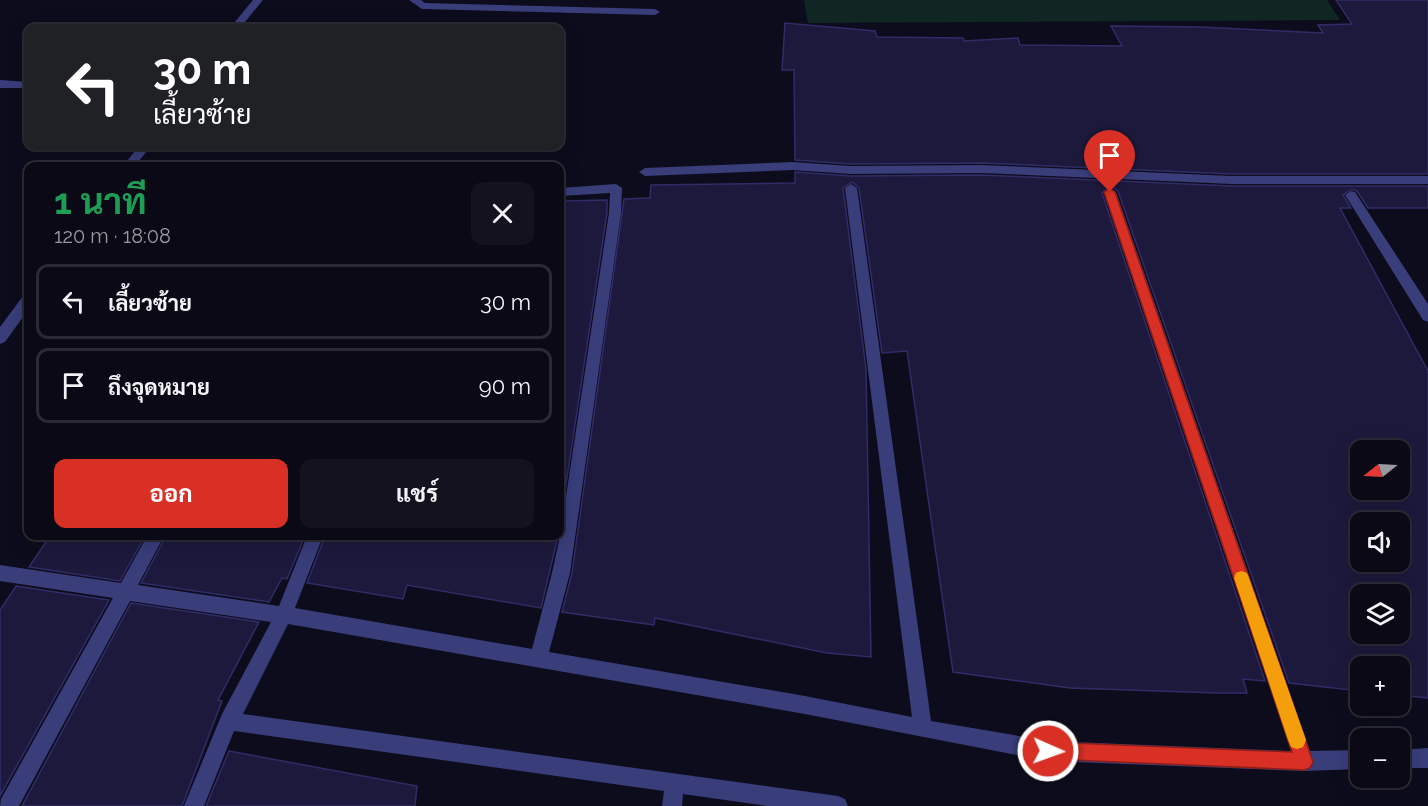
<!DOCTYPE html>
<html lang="th">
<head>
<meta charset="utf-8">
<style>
  :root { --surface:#0a0915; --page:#13121e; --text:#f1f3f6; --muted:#999aa0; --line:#2a2a34; --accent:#d93025 }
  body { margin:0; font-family:Raleway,Sarabun,sans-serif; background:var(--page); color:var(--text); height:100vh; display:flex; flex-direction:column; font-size:22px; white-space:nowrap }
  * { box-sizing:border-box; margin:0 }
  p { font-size:20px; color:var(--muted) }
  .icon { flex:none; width:33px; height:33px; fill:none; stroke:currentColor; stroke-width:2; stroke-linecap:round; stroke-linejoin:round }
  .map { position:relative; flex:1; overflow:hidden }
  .side { position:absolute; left:24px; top:162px; width:540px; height:378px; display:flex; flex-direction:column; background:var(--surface); border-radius:12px; box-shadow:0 6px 24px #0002,0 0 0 2px var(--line) }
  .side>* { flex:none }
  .hud { position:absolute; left:24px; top:24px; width:540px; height:126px; border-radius:12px; box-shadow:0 6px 24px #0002,0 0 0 2px var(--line); background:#202124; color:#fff; overflow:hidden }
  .needle { width:39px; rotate:252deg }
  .fabs { position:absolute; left:1350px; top:440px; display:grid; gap:12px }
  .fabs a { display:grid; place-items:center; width:60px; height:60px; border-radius:12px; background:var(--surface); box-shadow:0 6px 24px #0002,0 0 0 2px var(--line); font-size:30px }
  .pin { position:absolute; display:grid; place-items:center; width:51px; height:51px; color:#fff; margin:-62px -26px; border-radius:50% 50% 50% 0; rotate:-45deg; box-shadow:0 0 6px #0007 }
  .pin .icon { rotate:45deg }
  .me { position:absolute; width:66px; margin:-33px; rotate:92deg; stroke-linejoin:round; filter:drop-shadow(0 0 4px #0008) }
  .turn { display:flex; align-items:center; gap:21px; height:126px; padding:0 30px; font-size:27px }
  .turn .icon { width:78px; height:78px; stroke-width:2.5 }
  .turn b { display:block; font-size:42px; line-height:51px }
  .round { display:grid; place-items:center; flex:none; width:63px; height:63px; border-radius:12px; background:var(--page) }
  .overview { display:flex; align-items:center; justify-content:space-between; height:102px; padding:0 30px }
  h1 { font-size:36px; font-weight:700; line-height:45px; color:#1e9e55 }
  .button { display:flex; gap:12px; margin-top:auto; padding:12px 30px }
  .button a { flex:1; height:69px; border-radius:12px; background:var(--accent); color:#fff; font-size:24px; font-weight:700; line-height:69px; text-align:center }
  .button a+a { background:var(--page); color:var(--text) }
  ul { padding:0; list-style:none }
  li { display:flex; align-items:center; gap:18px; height:75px; margin:0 12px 9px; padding:0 18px; border:3px solid var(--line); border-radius:12px }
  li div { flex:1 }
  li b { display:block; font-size:22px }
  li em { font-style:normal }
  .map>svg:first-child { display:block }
</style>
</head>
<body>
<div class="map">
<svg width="1428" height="806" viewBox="0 0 1428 806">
  <rect width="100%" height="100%" fill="#0d0c1c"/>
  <path fill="#0f2623" d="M 804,0 L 1327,0 L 1340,20 L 808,23 Z"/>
  <path fill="#1c193c" stroke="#312c68" stroke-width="1.5" fill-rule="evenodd" d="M 1336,0 L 1428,0 L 1428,174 L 1232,174 L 981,163 L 851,164 L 795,160 L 794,70 L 782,70 L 785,23 L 875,31 L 877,37 L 963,38 L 964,41 L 1018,38 L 1020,45 L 1122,46 L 1111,26 L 1200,27 L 1323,33 L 1318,25 L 1352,24 Z
    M 795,172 L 851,176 L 981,175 L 1232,186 L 1428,186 L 1428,208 L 1368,208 L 1357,191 L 1352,189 L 1343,195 L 1351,208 L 1340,208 L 1428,371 L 1428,698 L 1400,695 L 1400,666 L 1360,666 L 1360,691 L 1289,683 L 1118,191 L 1111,186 L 1102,193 L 1265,681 L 1243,679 L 1247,693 L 1218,693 L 1070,688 L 953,672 L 907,351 L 882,353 L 859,188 L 852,182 L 843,188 L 866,369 L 871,657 L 827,653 L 655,618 L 654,625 L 562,612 L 572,573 L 624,199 L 650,198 L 651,185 L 795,183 ZM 1360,450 L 1400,450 L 1400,489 L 1360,489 ZM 1360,522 L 1400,522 L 1400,561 L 1360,561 ZM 1360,594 L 1400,594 L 1400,633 L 1360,633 Z
    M 607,200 L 607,213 L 560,524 L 560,201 Z
    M 50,536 L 145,536 L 120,581 L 29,567 Z
    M 166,536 L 305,536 L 287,579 L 282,578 L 269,602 L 141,583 Z
    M 325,536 L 558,536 L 541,608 L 407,585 L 403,599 L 307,583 Z
    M 16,586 L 109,600 L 0,796 L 0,610 Z
    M 131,603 L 259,622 L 218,700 L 222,701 L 182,806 L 22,806 Z
    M 229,751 L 417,786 L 415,806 L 206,806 Z"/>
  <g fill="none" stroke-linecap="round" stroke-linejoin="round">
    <path fill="#393d7a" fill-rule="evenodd" d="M 253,0 L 263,0 L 240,28 L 230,28 Z
      M 409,0 L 421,0 L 425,3 L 655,9 L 660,12 L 655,15 L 422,9 Z
      M 0,80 L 28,82 L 28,88 L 0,88 Z
      M 139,146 L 151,146 L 135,166 L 123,166 Z
      M 792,162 L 851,166 L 981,165 L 1232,176 L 1428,176 L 1428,184 L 1232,184 L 981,173 L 851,174 L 792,170 L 645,176 L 639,172 L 645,168 Z
      M 616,184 L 622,188 L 621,213 L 570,573 L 549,652 L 805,696 L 912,717 L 845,188 L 851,184 L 857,188 L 931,721 L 1048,741 L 1291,751 L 1104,192 L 1110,188 L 1116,192 L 1310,751 L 1360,750 L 1360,769 L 1304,771 L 1048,761 L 805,714 L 288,624 L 243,714 L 838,796 L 845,799 L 848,806 L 768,806 L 683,794 L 682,806 L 662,806 L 664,791 L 234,731 L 204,806 L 184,806 L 222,714 L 271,622 L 130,601 L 19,806 L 0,806 L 1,799 L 113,598 L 0,581 L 0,565 L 121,583 L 147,536 L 164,536 L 138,585 L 279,606 L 307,536 L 323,536 L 295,608 L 532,649 L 552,573 L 560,536 L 609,213 L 610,193 L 560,196 L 560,188 Z
      M 1351,191 L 1355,192 L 1428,304 L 1428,322 L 1423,320 L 1347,198 L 1345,195 Z
      M 28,295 L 28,310 L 5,342 L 0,344 L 0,327 L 23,296 Z
      M 1428,748 L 1428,768 L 1400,768 L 1400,750 Z"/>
  </g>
  <path fill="#d93025" stroke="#8d1f18" stroke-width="1.5" d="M 1110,188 L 1115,192 L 1313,762 L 1310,768 L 1304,770 L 1048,759 L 1042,757 L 1039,751 L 1042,745 L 1048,742 L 1292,752 L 1104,192 Z"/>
  <path fill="#f59e0b" d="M 1241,571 L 1247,573 L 1249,578 L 1306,740 L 1303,747 L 1297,749 L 1291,747 L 1288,740 L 1234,578 L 1236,573 Z"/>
</svg>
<div class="fabs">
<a><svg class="needle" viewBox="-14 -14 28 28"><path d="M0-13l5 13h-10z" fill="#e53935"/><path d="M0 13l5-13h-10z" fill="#999aa0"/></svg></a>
<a><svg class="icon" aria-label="sound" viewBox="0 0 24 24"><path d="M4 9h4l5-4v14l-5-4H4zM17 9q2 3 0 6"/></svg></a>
<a><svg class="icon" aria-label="layers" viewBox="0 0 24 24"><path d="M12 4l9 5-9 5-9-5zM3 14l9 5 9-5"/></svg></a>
<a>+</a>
<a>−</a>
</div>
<div class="pin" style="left:1110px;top:192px;background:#d93025"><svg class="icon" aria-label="arrive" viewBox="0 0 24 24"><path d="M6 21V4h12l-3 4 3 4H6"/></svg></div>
<svg class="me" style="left:1048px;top:751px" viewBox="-20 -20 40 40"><circle r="17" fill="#d93025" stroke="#fff" stroke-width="3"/><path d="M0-11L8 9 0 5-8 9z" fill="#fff"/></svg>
<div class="hud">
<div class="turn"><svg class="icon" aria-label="left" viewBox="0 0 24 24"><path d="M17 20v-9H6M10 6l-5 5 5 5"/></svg><div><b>30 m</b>เลี้ยวซ้าย</div></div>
</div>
<section class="side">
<div class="overview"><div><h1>1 นาที</h1><p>120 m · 18:08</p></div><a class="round"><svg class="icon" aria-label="close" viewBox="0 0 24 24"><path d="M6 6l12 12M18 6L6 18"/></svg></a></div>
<ul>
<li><svg class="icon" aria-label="left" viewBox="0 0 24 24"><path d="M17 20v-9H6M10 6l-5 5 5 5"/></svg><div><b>เลี้ยวซ้าย</b></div><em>30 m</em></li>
<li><svg class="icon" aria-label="arrive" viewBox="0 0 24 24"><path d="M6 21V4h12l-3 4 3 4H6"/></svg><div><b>ถึงจุดหมาย</b></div><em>90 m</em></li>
</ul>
<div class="button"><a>ออก</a><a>แชร์</a></div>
</section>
</div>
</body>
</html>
